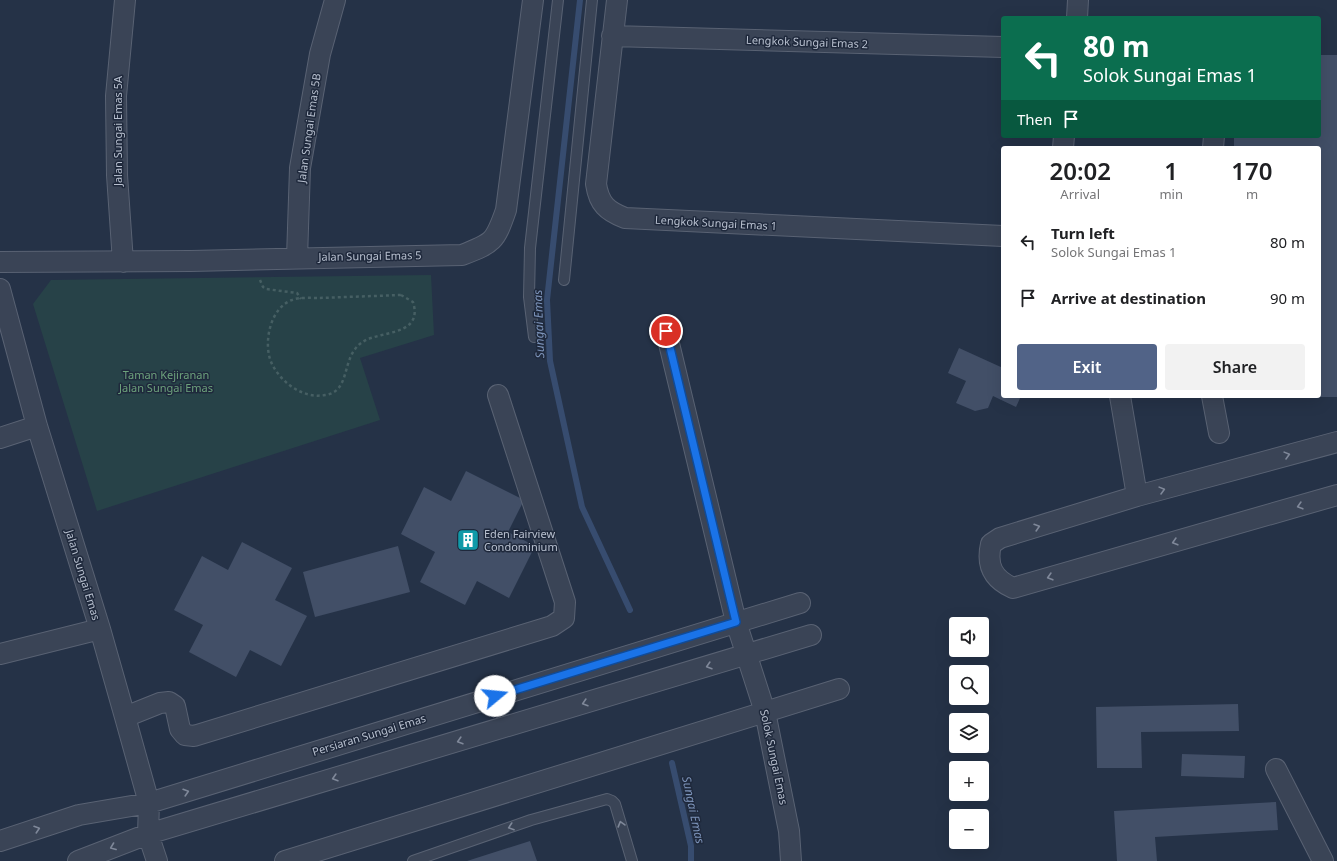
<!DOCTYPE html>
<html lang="en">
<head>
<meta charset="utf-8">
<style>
  :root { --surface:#fff; --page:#f2f2f2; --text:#202124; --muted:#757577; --accent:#516387 }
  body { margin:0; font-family:"Noto Sans",sans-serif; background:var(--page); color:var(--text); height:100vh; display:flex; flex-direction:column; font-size:15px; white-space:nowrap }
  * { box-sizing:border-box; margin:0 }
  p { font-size:13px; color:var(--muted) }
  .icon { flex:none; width:22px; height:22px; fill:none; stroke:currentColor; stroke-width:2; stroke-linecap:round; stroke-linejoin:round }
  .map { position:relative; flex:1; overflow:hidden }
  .sheet { position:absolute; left:1001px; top:146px; width:320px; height:252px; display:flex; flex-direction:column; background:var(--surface); border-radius:4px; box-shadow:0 4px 16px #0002 }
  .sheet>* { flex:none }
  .top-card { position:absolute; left:1001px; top:16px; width:320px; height:122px; border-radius:4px; box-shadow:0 4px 16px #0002; background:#0b6e4f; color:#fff; overflow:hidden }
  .tools { position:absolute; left:949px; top:617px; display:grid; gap:8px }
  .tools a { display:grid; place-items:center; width:40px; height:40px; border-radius:4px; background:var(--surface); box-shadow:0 4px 16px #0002; font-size:20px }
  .pin { position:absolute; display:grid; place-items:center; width:34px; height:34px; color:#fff; margin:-17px; border:2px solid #fff; border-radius:50%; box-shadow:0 1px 4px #0007 }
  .me { position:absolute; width:44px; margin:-22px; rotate:73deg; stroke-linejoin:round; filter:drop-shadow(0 0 3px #0008) }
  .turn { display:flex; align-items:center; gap:14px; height:84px; padding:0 16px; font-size:18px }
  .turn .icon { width:52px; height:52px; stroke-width:2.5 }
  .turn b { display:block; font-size:28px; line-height:34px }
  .then { display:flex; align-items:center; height:38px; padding:0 16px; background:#0003; gap:8px; font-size:15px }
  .eta { display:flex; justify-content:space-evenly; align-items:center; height:68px; text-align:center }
  .eta b { font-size:24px; font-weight:600; line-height:28px }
  .action { display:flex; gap:8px; margin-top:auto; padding:8px 16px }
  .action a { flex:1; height:46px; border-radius:4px; background:var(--accent); color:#fff; font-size:16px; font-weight:600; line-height:46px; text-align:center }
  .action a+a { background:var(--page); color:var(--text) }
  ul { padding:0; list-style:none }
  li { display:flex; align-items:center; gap:12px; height:56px; padding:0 16px }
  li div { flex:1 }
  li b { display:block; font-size:15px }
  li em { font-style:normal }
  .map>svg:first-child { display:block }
</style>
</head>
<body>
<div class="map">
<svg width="1337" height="861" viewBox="0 0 1337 861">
  <rect width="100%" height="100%" fill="#253247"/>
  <path fill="#274248" d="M 431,275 L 434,335 L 360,358 L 380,420 L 97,511 L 33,304 L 51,280 Z"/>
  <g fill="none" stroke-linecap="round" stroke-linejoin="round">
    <path stroke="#374c6f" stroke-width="6" d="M 580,0 L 547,300 L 550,361 L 582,507 L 630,610
      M 672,763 L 691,846 L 691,861"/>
  </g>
  <path fill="#424f67" d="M 1319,55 L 1337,55 L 1337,397 L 1319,397 L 1319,148 L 1234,148 L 1234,136 L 1319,136 Z
    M 959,348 L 1003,368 L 1003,396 L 1021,396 L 1016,407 L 993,396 L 988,408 L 975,411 L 956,403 L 966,381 L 948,373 Z
    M 466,471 L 524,500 L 508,532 L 535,546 L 509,598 L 477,581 L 465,605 L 420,582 L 435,552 L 401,534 L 424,487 L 451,501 Z
    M 242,542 L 292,568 L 275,600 L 307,616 L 281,666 L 250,650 L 236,677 L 189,652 L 203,625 L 174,610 L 202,556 L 228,570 Z
    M 398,546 L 410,592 L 315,617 L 303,572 Z
    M 1238,704 L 1239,731 L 1141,732 L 1142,768 L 1097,768 L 1096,707 Z
    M 1182,754 L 1245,756 L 1244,778 L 1181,776 Z
    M 1276,802 L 1278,830 L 1155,837 L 1157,861 L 1117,861 L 1114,811 Z
    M 530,841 L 537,861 L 467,861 Z"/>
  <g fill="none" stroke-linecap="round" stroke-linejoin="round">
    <g stroke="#596273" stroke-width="12">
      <path id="lane" d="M 564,280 L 592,0
        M 534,337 L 529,297 L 530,248 L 558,0
        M 413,861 L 531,820 L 607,799 L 612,801 L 615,804 L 632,861"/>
    </g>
    <g stroke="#596273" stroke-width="22">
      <path id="street" d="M 617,0 L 596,184 C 599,204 607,211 625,218 L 1003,236
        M 1077,18 L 1078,0
        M 612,36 L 1003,47
        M 1063,148 L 1064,136
        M 1213,148 L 1214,136
        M 297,258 L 300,168 L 320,54 L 335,0
        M 0,262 L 191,261 L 462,255 C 493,243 495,242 506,210 L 533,0
        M 123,262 L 117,175 L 116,96 L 125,0
        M 0,289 L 37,426 L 100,629 L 125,717 L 149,803 L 148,834 L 157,861
        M 666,331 L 736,622 L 765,712 L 789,831 L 791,861
        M 1120,396 L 1137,496
        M 1212,396 L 1219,433
        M 0,438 L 37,426
        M 1337,442 L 1137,496 L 1000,538 L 991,544 C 986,566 993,579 1013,588 L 1337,495
        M 0,654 L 100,629
        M 125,717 L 160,703 L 169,702 L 175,706 L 180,729 L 185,735 L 194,736 L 539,630 L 552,626 L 564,618 L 565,602 L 498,395
        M 1276,769 L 1323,861
        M 0,841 L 79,815 L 149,803 L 800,603
        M 78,861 L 148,834 L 811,635
        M 285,861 L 839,689"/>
    </g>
    <path stroke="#465f63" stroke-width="2.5" stroke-dasharray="3 3" stroke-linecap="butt" d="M 260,280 L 263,287 L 266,289 L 297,293 L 301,299
      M 401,295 L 413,302 C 422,331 393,331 371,338 C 337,349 355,391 325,395 C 304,399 283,384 273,366 C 262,347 269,308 292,300 C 299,297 311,298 319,298 C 346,297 374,296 401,295 Z"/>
    <use href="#lane" stroke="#3a4456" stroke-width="10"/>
    <use href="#street" stroke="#3a4456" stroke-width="20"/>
  </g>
  <defs><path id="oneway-chevron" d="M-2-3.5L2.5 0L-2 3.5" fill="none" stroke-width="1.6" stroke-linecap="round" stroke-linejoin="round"/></defs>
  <g stroke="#7f8899">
    <use href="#oneway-chevron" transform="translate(1287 455) rotate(-15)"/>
    <use href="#oneway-chevron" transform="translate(1162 490) rotate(-15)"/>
    <use href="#oneway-chevron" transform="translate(1300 506) rotate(164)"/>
    <use href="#oneway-chevron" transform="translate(1037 527) rotate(-17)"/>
    <use href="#oneway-chevron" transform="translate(1175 542) rotate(164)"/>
    <use href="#oneway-chevron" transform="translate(1050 577) rotate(164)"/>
    <use href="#oneway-chevron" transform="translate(709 666) rotate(163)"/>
    <use href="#oneway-chevron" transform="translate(585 703) rotate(163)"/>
    <use href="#oneway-chevron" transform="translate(460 741) rotate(163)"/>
    <use href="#oneway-chevron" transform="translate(335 778) rotate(163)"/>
    <use href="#oneway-chevron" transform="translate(186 792) rotate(-17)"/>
    <use href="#oneway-chevron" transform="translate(621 824) rotate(-106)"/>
    <use href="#oneway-chevron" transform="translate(511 827) rotate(161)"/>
    <use href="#oneway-chevron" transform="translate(37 829) rotate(-18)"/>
    <use href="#oneway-chevron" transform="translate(113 847) rotate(159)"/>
  </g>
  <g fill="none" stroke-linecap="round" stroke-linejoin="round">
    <g stroke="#114b97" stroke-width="10">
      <path id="route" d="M 495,696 L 736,622 L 666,331"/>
    </g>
    <use href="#route" stroke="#1a73e8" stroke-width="7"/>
  </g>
  <defs>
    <g id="building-square" transform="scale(1.15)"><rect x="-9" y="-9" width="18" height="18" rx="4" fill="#0f9aa8" stroke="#1f293c"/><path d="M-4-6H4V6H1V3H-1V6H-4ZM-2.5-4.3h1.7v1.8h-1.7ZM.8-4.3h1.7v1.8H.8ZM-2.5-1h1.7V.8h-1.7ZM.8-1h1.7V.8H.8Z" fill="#fff"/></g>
  </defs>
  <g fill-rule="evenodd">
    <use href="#building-square" x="468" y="540"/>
  </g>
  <g text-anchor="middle" stroke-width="3" stroke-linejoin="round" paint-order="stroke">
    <g font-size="11" fill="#b8c0cf" stroke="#1f293c">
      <text transform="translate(807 42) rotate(2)" y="4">Lengkok Sungai Emas 2</text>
      <text transform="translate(309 128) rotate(-82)" y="4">Jalan Sungai Emas 5B</text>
      <text transform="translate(118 131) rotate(-90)" y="4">Jalan Sungai Emas 5A</text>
      <text transform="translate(716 223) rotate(3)" y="4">Lengkok Sungai Emas 1</text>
      <text transform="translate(370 256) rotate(-1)" y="4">Jalan Sungai Emas 5</text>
      <text transform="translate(83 575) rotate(73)" y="4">Jalan Sungai Emas</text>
      <text transform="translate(369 735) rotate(-17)" y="4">Persiaran Sungai Emas</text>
      <text transform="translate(774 757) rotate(78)" y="4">Solok Sungai Emas</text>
    </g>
    <g font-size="11" fill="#6da27c" stroke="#1f293c">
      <text x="166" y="379">Taman Kejiranan<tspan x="166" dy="13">Jalan Sungai Emas</tspan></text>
    </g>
    <g font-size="11" fill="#b8c0cf" stroke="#1f293c" text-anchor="start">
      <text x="484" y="538">Eden Fairview<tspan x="484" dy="13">Condominium</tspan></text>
    </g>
    <g font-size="12" font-style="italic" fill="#7c93b9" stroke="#1f293c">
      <text transform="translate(539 324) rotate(-92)" y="4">Sungai Emas</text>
      <text transform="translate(693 810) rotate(78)" y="4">Sungai Emas</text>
    </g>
  </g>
</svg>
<div class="tools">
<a><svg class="icon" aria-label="sound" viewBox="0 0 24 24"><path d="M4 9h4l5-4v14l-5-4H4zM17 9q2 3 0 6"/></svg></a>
<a><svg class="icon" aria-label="search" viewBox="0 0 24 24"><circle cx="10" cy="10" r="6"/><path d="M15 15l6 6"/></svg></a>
<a><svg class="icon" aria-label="layers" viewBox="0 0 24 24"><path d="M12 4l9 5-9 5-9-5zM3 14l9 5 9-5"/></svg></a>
<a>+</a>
<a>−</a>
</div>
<div class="pin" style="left:666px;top:331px;background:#d93025"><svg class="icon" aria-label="arrive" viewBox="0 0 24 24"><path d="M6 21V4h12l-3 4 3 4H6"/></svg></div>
<svg class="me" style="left:495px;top:696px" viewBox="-20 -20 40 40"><circle r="19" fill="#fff"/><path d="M0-13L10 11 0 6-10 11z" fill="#1a73e8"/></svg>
<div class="top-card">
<div class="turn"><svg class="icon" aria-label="left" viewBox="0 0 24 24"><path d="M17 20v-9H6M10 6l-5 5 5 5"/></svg><div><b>80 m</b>Solok Sungai Emas 1</div></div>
<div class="then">Then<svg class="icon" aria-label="arrive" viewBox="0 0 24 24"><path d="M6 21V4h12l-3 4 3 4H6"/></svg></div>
</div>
<section class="sheet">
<div class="eta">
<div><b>20:02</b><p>Arrival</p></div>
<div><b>1</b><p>min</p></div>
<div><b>170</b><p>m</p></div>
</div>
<ul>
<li><svg class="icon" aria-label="left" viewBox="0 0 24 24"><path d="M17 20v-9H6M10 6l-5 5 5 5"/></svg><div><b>Turn left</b><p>Solok Sungai Emas 1</p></div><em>80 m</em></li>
<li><svg class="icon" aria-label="arrive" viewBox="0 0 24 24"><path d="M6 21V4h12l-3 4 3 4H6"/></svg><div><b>Arrive at destination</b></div><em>90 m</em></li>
</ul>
<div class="action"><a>Exit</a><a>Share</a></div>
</section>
</div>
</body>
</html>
